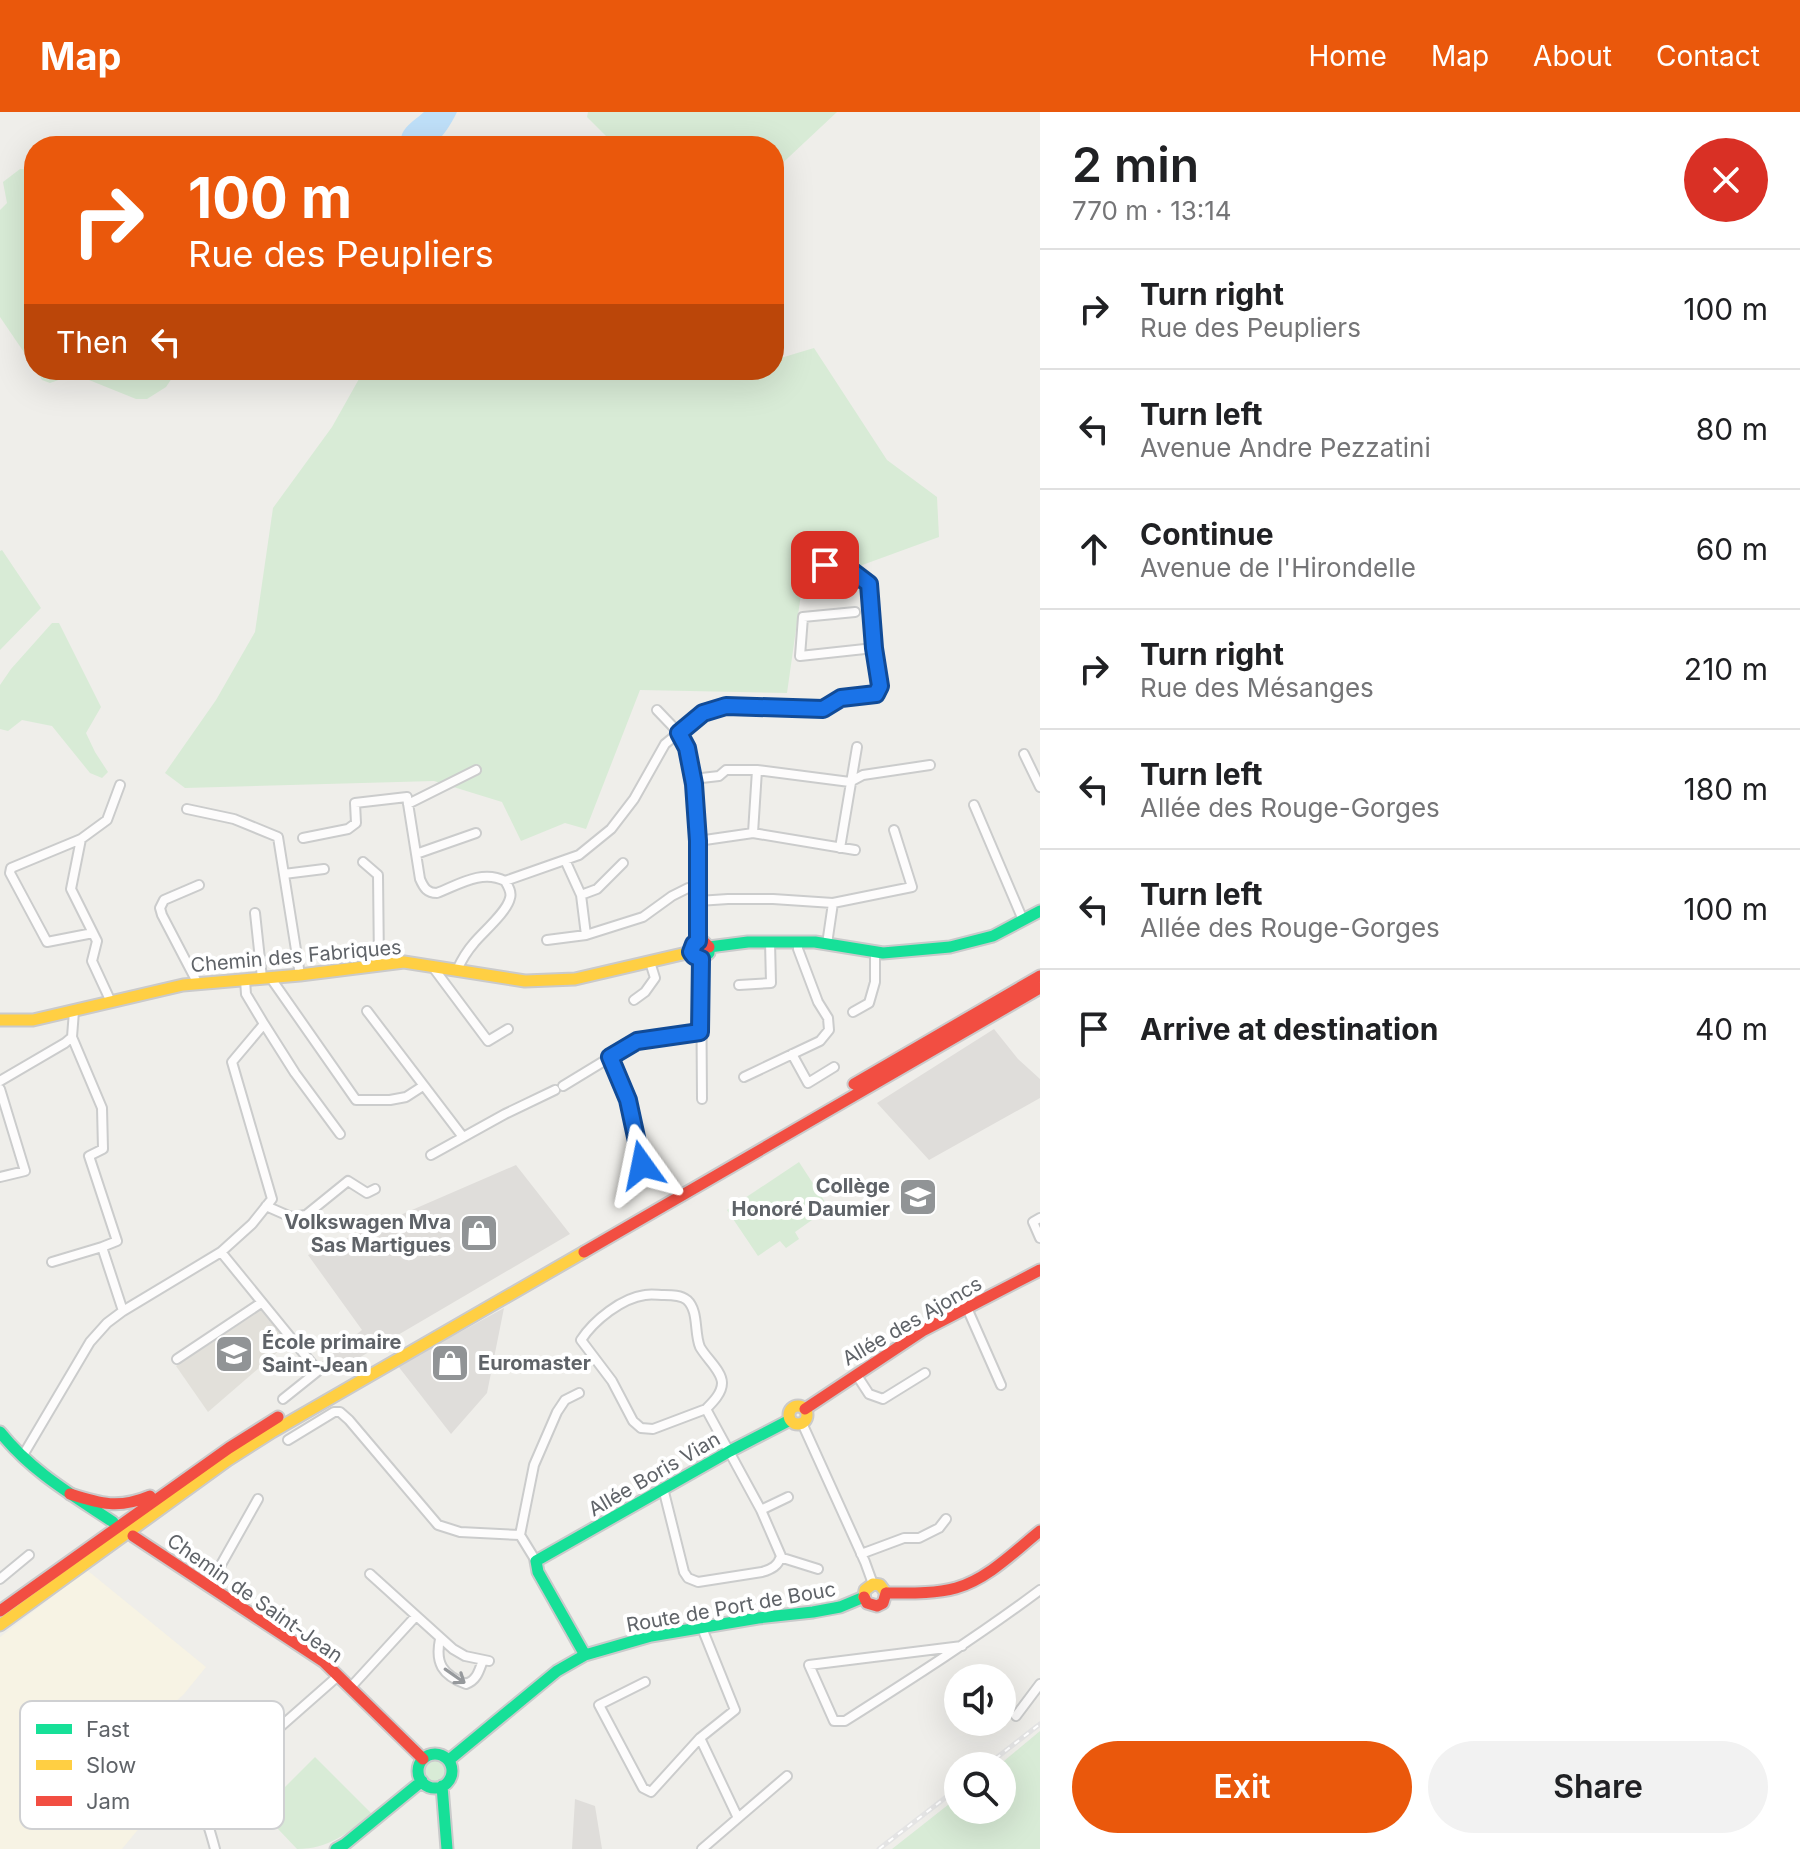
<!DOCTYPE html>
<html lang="en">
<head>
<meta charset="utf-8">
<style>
  :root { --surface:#fff; --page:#f2f2f2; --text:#202124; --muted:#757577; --line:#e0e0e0; --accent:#ea580c }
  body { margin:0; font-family:Inter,sans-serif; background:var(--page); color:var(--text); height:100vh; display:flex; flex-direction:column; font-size:30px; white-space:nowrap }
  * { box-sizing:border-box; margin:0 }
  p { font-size:26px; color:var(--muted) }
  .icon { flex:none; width:44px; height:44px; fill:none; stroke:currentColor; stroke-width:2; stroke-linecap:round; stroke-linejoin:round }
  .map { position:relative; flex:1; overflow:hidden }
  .drawer { display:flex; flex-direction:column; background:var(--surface); width:760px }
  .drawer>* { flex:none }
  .top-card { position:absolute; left:24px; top:24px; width:760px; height:244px; border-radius:32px; box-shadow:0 8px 32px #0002; background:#ea580c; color:#fff; overflow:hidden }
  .controls { position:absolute; left:944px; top:1552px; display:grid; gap:16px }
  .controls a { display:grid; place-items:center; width:72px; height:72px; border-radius:50%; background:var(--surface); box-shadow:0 8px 32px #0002; font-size:40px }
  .pin { position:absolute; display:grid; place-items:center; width:68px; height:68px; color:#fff; margin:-34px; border-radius:16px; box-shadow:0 4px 12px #0006 }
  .me { position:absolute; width:88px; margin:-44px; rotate:348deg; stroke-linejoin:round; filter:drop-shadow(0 0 6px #0008) }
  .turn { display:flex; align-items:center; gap:28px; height:168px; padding:0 32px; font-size:36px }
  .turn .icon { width:104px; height:104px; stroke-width:2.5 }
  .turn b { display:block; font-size:56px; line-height:68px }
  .then { display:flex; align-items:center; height:76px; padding:0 32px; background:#0003; gap:16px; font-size:30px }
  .round { display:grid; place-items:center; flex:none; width:84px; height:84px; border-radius:42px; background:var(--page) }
  .overview { display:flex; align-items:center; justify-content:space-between; height:136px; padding:0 32px }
  h1 { font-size:48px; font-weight:600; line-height:60px }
  .action { display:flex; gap:16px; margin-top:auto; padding:16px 32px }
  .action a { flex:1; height:92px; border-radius:48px; background:var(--accent); color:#fff; font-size:32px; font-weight:600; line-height:92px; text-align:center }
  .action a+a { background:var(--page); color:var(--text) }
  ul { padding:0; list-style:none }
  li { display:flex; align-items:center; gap:24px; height:120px; padding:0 32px; border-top:2px solid var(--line) }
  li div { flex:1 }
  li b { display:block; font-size:30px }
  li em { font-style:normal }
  header { display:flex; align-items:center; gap:48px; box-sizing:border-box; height:112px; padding:0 40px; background:var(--accent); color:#fff }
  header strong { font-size:38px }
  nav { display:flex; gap:44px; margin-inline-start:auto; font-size:28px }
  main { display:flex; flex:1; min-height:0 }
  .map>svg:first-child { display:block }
</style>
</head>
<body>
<header>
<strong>Map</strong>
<nav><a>Home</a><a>Map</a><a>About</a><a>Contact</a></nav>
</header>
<main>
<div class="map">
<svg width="1040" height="1737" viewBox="0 0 1040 1737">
  <rect width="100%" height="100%" fill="#efeeea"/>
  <path fill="#f7f3e4" d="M 87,1458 L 206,1555 L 184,1582 L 131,1633 L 174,1674 L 122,1737 L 0,1737 L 0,1525 Z"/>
  <path fill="#dfddda" d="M 994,917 L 1018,947 L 1040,967 L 1040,986 L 929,1048 L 877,991 Z
    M 516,1053 L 570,1122 L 328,1264 L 318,1253 L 362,1218 L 308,1143 Z
    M 504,1196 L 487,1281 L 451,1322 L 398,1254 Z
    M 575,1687 L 595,1694 L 602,1737 L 572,1737 Z"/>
  <path fill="#e2e0da" d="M 260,1195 L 289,1230 L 208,1300 L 176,1254 Z"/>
  <path fill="#d8ebd6" d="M 588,0 L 837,0 L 774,59 L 774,34 L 616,34 L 587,5 Z
    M 20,57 L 34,58 L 34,255 L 0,205 L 0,98 L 7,91 L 3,70 Z
    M 814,236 L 887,348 L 937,385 L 939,425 L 802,475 L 787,581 L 640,578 L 586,717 L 565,711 L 521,729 L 502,690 L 434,669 L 185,676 L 165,661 L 216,588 L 255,520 L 273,396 L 332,315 L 364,258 L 717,258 L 721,263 L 738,258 L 774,258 L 774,248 Z
    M 36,258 L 168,258 L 172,266 L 166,275 L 147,287 L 136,287 L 89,268 L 81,260 L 50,271 L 42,268 Z
    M 2,438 L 41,496 L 0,538 L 0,439 Z
    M 52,511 L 59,511 L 101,595 L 86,621 L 95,640 L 108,660 L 102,666 L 90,661 L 52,614 L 22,608 L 8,619 L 0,617 L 0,573 L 11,557 Z
    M 799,1050 L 829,1096 L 795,1120 L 799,1127 L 786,1136 L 780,1129 L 758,1144 L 727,1098 Z
    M 1040,1619 L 1040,1737 L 892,1737 L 958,1685 L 958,1698 L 1002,1698 L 1002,1654 L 998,1654 Z
    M 315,1645 L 372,1702 C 347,1721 329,1737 297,1737 L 261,1699 Z
    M422 1659a13 13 0 1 1 26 0a13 13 0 1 1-26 0Z"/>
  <path fill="#bfe0f9" d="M 424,0 L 457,0 C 450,14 443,26 430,34 L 402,34 C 397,18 413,10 424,0 Z"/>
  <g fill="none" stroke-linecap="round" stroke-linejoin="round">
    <g stroke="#cbcccc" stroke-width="12">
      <path id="street" d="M 855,500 L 803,505 L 800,544 L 874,536
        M 657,598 L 679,621 L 687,636 L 694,672 L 698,729 L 698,829
        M 1024,642 L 1040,675
        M 693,667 L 719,664 L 726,658 L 757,658 L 850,670 L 863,663 L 930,653
        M 408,692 L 476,658
        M 974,693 L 1023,808
        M 187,697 L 234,707 L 278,725 L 300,863
        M 753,721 L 757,658
        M 303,726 L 348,717 L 356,711 L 355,691 L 407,685 L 420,767 C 424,776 427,781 437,781 C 458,773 482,757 505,769 C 508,774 512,780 510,786 C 507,800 483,820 474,831 C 467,839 462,847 457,858
        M 81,727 L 71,777 L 97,829 L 92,849 L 111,890
        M 698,729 L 753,721 L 855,738
        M 840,736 L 857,635
        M 416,742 L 476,721
        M 565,748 L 581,783 L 586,823
        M 363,750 L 378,763 L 379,853
        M 284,762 L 324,757
        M 505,769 L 579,743 L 611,717 L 634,687 L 665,632 L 703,601 L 726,594 L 823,597 L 841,586 L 876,582 L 880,574 L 874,536 L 869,472 L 844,453 L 812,453
        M 581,783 L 597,777 L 623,751
        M 698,789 L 728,787 L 773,787 L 833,791
        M 255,801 L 262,866
        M 93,821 L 47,830 L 10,761 L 11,756 L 81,727 L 107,708 L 120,673
        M 547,828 L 586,823 L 643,805 L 672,784 L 688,776 L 698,776
        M 827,832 L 833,791 L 912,775 L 894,718
        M 701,847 L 702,987
        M 432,854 L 488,929 L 508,917
        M 270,865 L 356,988 L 390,988 L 406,985 L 423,974
        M 198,872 L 162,803 L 160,796 L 164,788 L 199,773
        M 739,873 L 771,871 L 770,830
        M 634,888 L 645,880 L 655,866 L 650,850
        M 367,899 L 463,1025
        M 853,900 L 869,891 L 875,870 L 875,839
        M 264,912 L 295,961 L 340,1022
        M 72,925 L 102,996 L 103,1037 L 89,1044 L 117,1129 L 102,1135 L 123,1199
        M 792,942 L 808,971 L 834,955
        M 610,945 L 628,988 L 642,1053
        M 744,965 L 820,929 L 829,918 L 828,906 L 818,890 L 798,837 L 798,830
        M 0,969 L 65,931 L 72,925 L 74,899
        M 563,974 L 637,929 L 700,920
        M 0,977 L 25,1059 L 0,1065
        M 431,1043 L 505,1002 L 555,978
        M 266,1094 L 291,1105 L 306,1103 L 348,1069 L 367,1081 L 375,1077
        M 1040,1106 L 1033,1110 L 1040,1126
        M 221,1140 L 318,1259 L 283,1287
        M 52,1150 L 102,1135
        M 967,1196 L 1001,1273
        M 177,1247 L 261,1191
        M 856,1262 L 869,1282 L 883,1287 L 925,1261
        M 802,1311 L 865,1450 L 873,1472
        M 288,1328 L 334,1300 L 340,1300 L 349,1308 L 438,1413 L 460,1420 L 520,1423
        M 22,1345 L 90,1230 L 107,1211 L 123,1199 L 221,1140 L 252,1112 L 272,1087 L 232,950 L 264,912 L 246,882 L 245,868
        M 663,1376 L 684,1460 L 688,1466 L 698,1470 L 762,1460 C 772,1457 778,1454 781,1444 L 761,1398 L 706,1297 L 653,1317 L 641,1316 L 633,1309 L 612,1269 L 581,1228 C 594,1208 622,1186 645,1183 C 651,1182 658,1183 664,1183 C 672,1183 681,1183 687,1188 C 699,1199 694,1221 700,1235 C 706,1246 722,1259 722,1271 C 722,1281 713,1290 706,1297
        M 761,1398 L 788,1385
        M 861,1442 L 904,1426 L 919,1426 L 939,1416 L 946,1407
        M 780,1447 L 786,1447 L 818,1457
        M 536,1449 L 520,1423 L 534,1353 L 557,1300 L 565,1288 L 579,1281
        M 370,1462 L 453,1537 L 465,1544 L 489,1549
        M 0,1467 L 29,1443
        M 209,1474 L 258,1387
        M 702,1516 L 735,1598 L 700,1626 L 738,1706 L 787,1664
        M 440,1527 C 435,1551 442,1563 466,1572 C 477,1568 479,1559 483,1548
        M 962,1534 L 809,1553 L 834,1609 L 845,1609 C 911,1567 977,1525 1040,1478
        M 645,1570 L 599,1593 L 643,1676 L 651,1680 L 700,1626
        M 350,1576 L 416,1504
        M 1016,1604 L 1040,1572
        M 204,1637 L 182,1667 C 184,1677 193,1685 199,1694 C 207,1707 211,1722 215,1737
        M 224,1640 L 237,1642 L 247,1640 L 263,1630 L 338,1564
        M 702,1737 L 738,1706"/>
    </g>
    <g stroke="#cacacb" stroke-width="15">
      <path id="fast" d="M 709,835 L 748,830 L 815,830 L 883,841 L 950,835 L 993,824 L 1040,799
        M 691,840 L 696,846 L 703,846 L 709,841 L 709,835
        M 0,1320 C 32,1360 71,1382 113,1410
        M 585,1543 L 538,1460 L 536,1449 L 730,1339 L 790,1308
        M418 1659a17 17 0 1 1 34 0a17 17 0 1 1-34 0Z
        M 449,1648 L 557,1559 L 585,1543 L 651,1524 L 758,1506 L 813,1500 L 840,1495 L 864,1485
        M 442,1674 L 447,1737
        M 336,1737 L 345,1732 L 422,1669"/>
    </g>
    <g stroke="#cacacb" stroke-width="15">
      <path id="slow" d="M 0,908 L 33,908 L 183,873 L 300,863 L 404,850 L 525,869 L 575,867 L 691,840
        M789 1303a9 9 0 1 1 18 0a9 9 0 1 1-18 0Z
        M 864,1485 L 865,1478 L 873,1472 L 880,1473 L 886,1481
        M 0,1513 L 228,1348 L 272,1320 L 584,1140"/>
    </g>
    <g stroke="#cacacb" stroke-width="15">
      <path id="jam" d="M 691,840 L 692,834 L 698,829 L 704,830 L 709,835
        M 854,972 L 1040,864
        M 584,1140 L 1040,876
        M 805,1297 L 924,1218 L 1040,1158
        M 70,1382 C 101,1392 119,1397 150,1384
        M 133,1424 L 324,1550 L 423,1647
        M 886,1481 C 909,1481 934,1482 956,1476 C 988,1467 1015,1439 1040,1419
        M 864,1485 L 867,1491 L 877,1494 L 883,1491 L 886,1481
        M 0,1499 L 229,1336 L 278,1305"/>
    </g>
    <use href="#street" stroke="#fdfcfc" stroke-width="8"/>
    <use href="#fast" stroke="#16e098" stroke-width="11"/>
    <use href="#slow" stroke="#ffcf43" stroke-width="11"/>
    <use href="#jam" stroke="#f24e42" stroke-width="11"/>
    <g stroke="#e4e4e4" stroke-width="5">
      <path id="rail" d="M 986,1654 L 1040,1612
        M 879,1737 L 958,1676"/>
    </g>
    <use href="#rail" stroke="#fff" stroke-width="2" stroke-dasharray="6" stroke-linecap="butt"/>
  </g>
  <defs><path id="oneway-shaft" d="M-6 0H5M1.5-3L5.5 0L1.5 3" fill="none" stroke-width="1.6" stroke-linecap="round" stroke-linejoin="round" transform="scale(2)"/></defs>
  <use stroke="#96999c" href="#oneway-shaft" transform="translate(455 1564) rotate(35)"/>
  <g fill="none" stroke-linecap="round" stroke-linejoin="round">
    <g stroke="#114b97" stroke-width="20">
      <path id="route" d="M 642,1053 L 628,988 L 610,945 L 637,929 L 700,920 L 701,847 L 694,844 L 691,840 L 694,832 L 698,829 L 698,729 L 694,672 L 687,636 L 679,621 L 703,601 L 726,594 L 823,597 L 841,586 L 876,582 L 880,574 L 874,536 L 869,472 L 844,453 L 825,453"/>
    </g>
    <use href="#route" stroke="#1a73e8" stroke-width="14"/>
  </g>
  <defs>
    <g id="school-square" transform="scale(2)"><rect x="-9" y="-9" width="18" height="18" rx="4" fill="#919496" stroke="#fff"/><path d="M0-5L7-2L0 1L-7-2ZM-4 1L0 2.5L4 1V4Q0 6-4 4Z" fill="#fff"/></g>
    <g id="shop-square" transform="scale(2)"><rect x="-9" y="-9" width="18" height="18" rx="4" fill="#919496" stroke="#fff"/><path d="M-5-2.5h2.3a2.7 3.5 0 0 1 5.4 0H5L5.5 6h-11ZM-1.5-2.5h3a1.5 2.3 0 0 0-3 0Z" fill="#fff"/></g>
  </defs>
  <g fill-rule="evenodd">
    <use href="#school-square" x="918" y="1085"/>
    <use href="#shop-square" x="479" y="1121"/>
    <use href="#school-square" x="234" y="1242"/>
    <use href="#shop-square" x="450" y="1251"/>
  </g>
  <g text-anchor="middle" stroke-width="8" stroke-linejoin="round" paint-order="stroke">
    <g font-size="20" fill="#5f6368" stroke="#fff">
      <text transform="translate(296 844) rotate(-5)" y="7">Chemin des Fabriques</text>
      <text transform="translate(912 1209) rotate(-30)" y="7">Allée des Ajoncs</text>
      <text transform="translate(654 1362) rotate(-30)" y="7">Allée Boris Vian</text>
      <text transform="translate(255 1486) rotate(35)" y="7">Chemin de Saint-Jean</text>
      <text transform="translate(731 1495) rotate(-10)" y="7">Route de Port de Bouc</text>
    </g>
    <g font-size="20" font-weight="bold" fill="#5f6368" stroke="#fff" text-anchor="end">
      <text x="890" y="1081">Collège<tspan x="890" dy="23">Honoré Daumier</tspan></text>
      <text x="451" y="1117">Volkswagen Mva<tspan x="451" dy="23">Sas Martigues</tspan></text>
      <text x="262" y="1237" text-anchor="start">École primaire<tspan x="262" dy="23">Saint-Jean</tspan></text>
      <text x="478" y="1258" text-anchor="start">Euromaster</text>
    </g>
  </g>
  <rect x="20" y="1589" width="264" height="128" rx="12" fill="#fff" stroke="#cfd0d2" stroke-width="2"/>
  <rect x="36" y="1612" width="36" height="10" fill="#16e098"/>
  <rect x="36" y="1648" width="36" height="10" fill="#ffcf43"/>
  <rect x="36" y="1684" width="36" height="10" fill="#f24e42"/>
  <g font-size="22" fill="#5f6368">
    <text x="86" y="1625">Fast</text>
    <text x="86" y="1661">Slow</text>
    <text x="86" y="1697">Jam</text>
  </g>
</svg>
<div class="controls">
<a><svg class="icon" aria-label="sound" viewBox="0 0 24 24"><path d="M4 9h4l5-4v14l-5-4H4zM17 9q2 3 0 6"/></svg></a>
<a><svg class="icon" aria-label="search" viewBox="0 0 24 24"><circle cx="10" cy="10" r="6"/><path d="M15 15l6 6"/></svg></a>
</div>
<div class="pin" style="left:825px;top:453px;background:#d93025"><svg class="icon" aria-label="arrive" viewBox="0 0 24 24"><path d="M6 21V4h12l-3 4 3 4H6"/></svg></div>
<svg class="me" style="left:642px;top:1053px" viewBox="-20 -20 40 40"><path d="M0-17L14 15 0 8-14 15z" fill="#1a73e8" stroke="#fff" stroke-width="4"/></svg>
<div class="top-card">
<div class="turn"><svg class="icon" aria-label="right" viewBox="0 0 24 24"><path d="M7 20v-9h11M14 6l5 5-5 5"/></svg><div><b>100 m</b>Rue des Peupliers</div></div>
<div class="then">Then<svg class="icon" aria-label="left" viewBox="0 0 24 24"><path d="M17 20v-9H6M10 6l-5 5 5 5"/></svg></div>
</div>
</div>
<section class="drawer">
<div class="overview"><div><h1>2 min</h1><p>770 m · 13:14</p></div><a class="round" style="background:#d93025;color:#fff"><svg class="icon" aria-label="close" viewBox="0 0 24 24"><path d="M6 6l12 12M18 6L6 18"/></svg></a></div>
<ul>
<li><svg class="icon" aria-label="right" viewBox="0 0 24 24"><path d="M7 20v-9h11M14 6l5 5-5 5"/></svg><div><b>Turn right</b><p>Rue des Peupliers</p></div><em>100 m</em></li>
<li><svg class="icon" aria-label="left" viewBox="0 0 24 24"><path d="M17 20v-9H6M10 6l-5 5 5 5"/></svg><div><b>Turn left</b><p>Avenue Andre Pezzatini</p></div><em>80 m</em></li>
<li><svg class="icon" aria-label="ahead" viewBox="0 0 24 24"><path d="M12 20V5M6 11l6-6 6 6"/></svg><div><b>Continue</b><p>Avenue de l'Hirondelle</p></div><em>60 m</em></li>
<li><svg class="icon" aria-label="right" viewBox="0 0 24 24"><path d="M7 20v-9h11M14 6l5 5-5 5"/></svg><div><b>Turn right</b><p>Rue des Mésanges</p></div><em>210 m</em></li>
<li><svg class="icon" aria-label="left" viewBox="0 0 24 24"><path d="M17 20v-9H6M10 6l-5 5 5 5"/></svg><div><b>Turn left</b><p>Allée des Rouge-Gorges</p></div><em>180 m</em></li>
<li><svg class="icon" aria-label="left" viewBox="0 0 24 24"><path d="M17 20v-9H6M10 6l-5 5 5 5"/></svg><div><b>Turn left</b><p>Allée des Rouge-Gorges</p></div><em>100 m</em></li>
<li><svg class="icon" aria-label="arrive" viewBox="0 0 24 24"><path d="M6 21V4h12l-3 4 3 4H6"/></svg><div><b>Arrive at destination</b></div><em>40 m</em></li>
</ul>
<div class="action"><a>Exit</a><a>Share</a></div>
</section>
</main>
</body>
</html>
